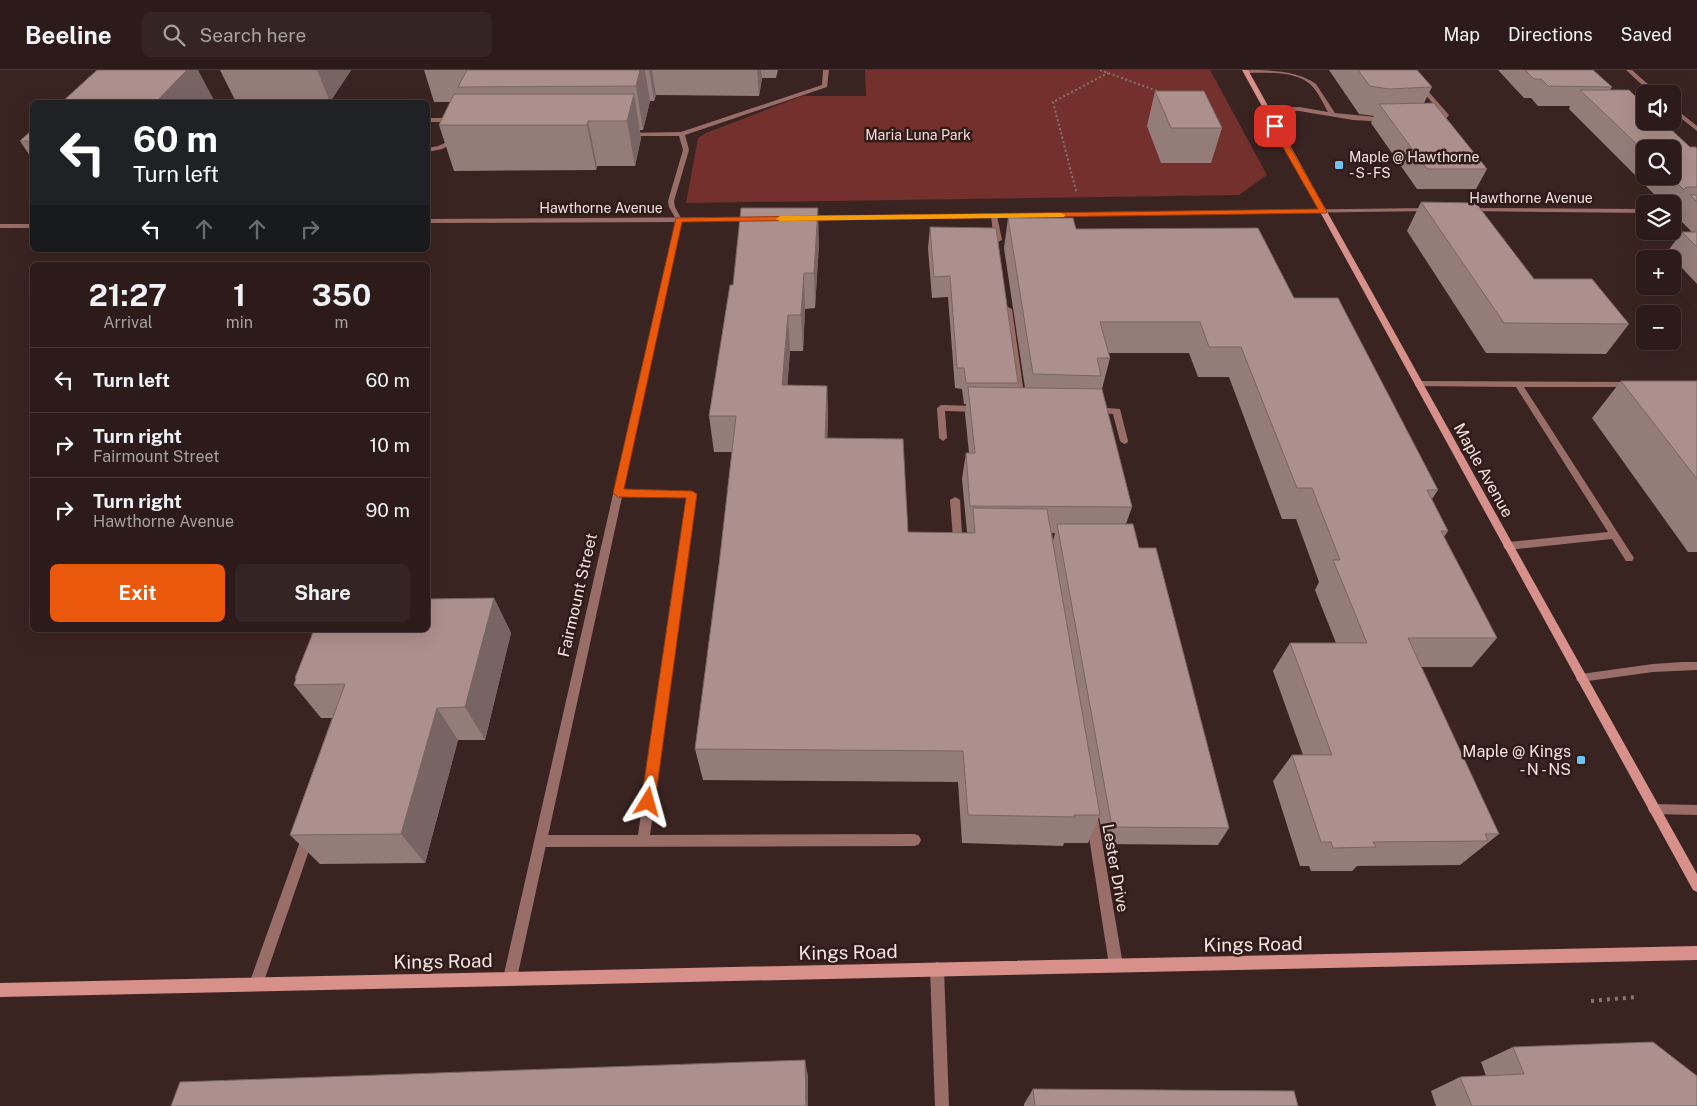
<!DOCTYPE html>
<html lang="en">
<head>
<meta charset="utf-8">
<style>
  :root { --surface:#2c1b1a; --page:#342423; --text:#f1f3f6; --muted:#a6a1a2; --line:#483939; --accent:#ea580c }
  body { margin:0; font-family:"Public Sans",sans-serif; background:var(--page); color:var(--text); height:100vh; display:flex; flex-direction:column; font-size:19px; white-space:nowrap }
  * { box-sizing:border-box; margin:0 }
  p { font-size:16px; color:var(--muted) }
  .icon { flex:none; width:28px; height:28px; fill:none; stroke:currentColor; stroke-width:2; stroke-linecap:round; stroke-linejoin:round }
  .map { position:relative; flex:1; overflow:hidden }
  .details { position:absolute; left:30px; top:192px; width:400px; height:370px; display:flex; flex-direction:column; background:var(--surface); border-radius:8px; box-shadow:0 5px 20px #0002,0 0 0 1px var(--line) }
  .details>* { flex:none }
  .guide { position:absolute; left:30px; top:30px; width:400px; height:152px; border-radius:8px; box-shadow:0 5px 20px #0002,0 0 0 1px var(--line); background:#202124; color:#fff; overflow:hidden }
  .buttons { position:absolute; left:1636px; top:15px; display:grid; gap:10px }
  .buttons a { display:grid; place-items:center; width:45px; height:45px; border-radius:8px; background:var(--surface); box-shadow:0 5px 20px #0002,0 0 0 1px var(--line); font-size:25px }
  .pin { position:absolute; display:grid; place-items:center; width:42px; height:42px; color:#fff; margin:-21px; border-radius:10px; box-shadow:0 2px 8px #0006 }
  .me { position:absolute; width:55px; margin:-28px; rotate:8deg; stroke-linejoin:round; filter:drop-shadow(0 0 4px #0008) }
  .turn { display:flex; align-items:center; gap:18px; height:105px; padding:0 20px; font-size:22px }
  .turn .icon { width:65px; height:65px; stroke-width:2.5 }
  .turn b { display:block; font-size:35px; line-height:42px }
  .lanes { display:flex; align-items:center; height:48px; padding:0 20px; background:#0003; justify-content:center; gap:25px; direction:ltr }
  .lanes .off { opacity:.35 }
  .eta { display:flex; justify-content:space-evenly; align-items:center; height:85px; text-align:center }
  .eta b { font-size:30px; font-weight:700; line-height:35px }
  .primary-button { display:flex; gap:10px; margin-top:auto; padding:10px 20px }
  .primary-button a { flex:1; height:58px; border-radius:8px; background:var(--accent); color:#fff; font-size:20px; font-weight:700; line-height:58px; text-align:center }
  .primary-button a+a { background:var(--page); color:var(--text) }
  ul { padding:0; list-style:none }
  li { display:flex; align-items:center; gap:15px; height:65px; padding:0 20px; border-top:1px solid var(--line) }
  li div { flex:1 }
  li b { display:block; font-size:19px }
  li em { font-style:normal }
  header { display:flex; align-items:center; gap:30px; box-sizing:border-box; height:70px; padding:0 25px; background:var(--surface); border-bottom:1px solid var(--line) }
  header strong { font-size:24px }
  nav { display:flex; gap:28px; margin-inline-start:auto; font-size:18px }
  .search { width:350px; height:45px; background:var(--page); display:flex; align-items:center; gap:12px; box-sizing:border-box; padding:0 18px; border-radius:8px; color:var(--muted); font-size:19px }
  .map>svg:first-child { display:block }
</style>
</head>
<body>
<header>
<strong>Beeline</strong>
<div class="search"><svg class="icon" aria-label="search" viewBox="0 0 24 24"><circle cx="10" cy="10" r="6"/><path d="M15 15l6 6"/></svg>Search here</div>
<nav><a>Map</a><a>Directions</a><a>Saved</a></nav>
</header>
<div class="map">
<svg width="1697" height="1036" viewBox="0 0 1697 1036">
  <rect width="100%" height="100%" fill="#3a2422"/>
  <path fill="#73302c" d="M 865,0 L 1210,0 L 1267,105 L 1239,125 L 686,133 L 698,68 L 706,63 L 802,26 L 866,26 Z"/>
  <g fill="none" stroke-linecap="round" stroke-linejoin="round">
    <path stroke="#867371" stroke-width="2" stroke-dasharray="2 2.5" stroke-linecap="butt" d="M 1100,0 L 1160,22
      M 1076,121 L 1053,32 L 1108,3"/>
    <path stroke="#867371" stroke-width="4" stroke-dasharray="3 5" stroke-linecap="butt" d="M 1591,931 L 1636,927"/>
    <path fill="#996d68" fill-rule="evenodd" d="M 823,0 L 829,0 L 827,17 L 685,65 L 689,80 L 674,131 L 675,137 L 682,150 L 677,151 L 669,137 L 668,131 L 683,80 L 679,66 L 628,66 L 626,65 L 626,63 L 681,62 L 822,15 Z
      M 1243,0 C 1266,0 1298,0 1316,14 L 1335,43 L 1386,48 L 1389,50 L 1386,52 L 1353,50 L 1299,41 L 1264,41 L 1264,39 L 1266,38 L 1299,37 L 1328,42 C 1323,33 1318,22 1311,15 C 1295,0 1265,3 1245,3 L 1243,2 Z
      M 1417,13 L 1421,13 L 1448,44 L 1449,45 L 1446,49 L 1431,51 L 1431,49 L 1443,45 L 1417,15 Z
      M 428,48 L 443,48 L 456,54 L 453,56 L 442,52 L 428,52 Z
      M 454,69 L 459,70 L 442,79 L 428,82 L 428,78 L 438,76 Z
      M 994,144 L 997,146 L 1002,170 L 998,172 L 994,170 L 991,146 Z
      M 1005,237 L 1008,237 L 1012,239 L 1025,331 L 1021,334 L 1017,331 L 1004,239 Z
      M 1418,311 L 1635,312 L 1635,316 L 1632,317 L 1524,317 L 1632,485 L 1634,488 L 1632,491 L 1626,491 L 1612,469 L 1508,480 L 1505,479 L 1503,476 L 1505,473 L 1508,472 L 1608,462 L 1516,317 L 1415,316 L 1415,312 Z
      M 941,335 L 977,336 L 981,339 L 977,342 L 945,341 L 947,368 L 943,371 L 939,368 L 937,338 Z
      M 1094,337 L 1120,339 L 1128,371 L 1127,373 L 1124,374 L 1120,371 L 1113,344 L 1091,342 L 1090,340 Z
      M 618,420 L 692,421 L 697,424 L 650,765 L 915,764 L 919,766 L 921,770 L 919,774 L 915,776 L 541,777 L 537,775 L 535,771 L 537,767 L 541,765 L 638,765 L 687,427 L 618,426 L 613,423 Z
      M 1682,592 L 1697,592 L 1697,600 L 1653,602 L 1581,612 L 1577,611 L 1576,608 L 1577,605 L 1581,604 L 1653,594 Z
      M 308,760 L 312,762 L 314,766 L 263,914 L 261,919 L 256,921 L 251,919 L 249,914 L 302,766 L 304,762 Z"/>
    <path fill="#996d68" fill-rule="evenodd" d="M 1626,0 L 1632,0 L 1659,24 L 1652,24 Z
      M 1672,36 L 1697,56 L 1697,61 L 1672,41 Z
      M 1429,138 L 1432,140 L 1431,141 L 806,150 L 803,148 L 806,146 Z
      M 1469,138 L 1645,139 L 1645,143 L 1467,141 L 1466,140 Z
      M 1672,139 L 1697,139 L 1697,143 L 1672,143 Z
      M 752,147 L 754,148 L 754,150 L 682,152 L 517,908 L 515,913 L 510,915 L 505,913 L 503,908 L 675,152 L 428,153 L 428,149 Z
      M 0,154 L 32,154 L 32,158 L 0,158 Z
      M 955,427 L 960,430 L 962,464 L 967,465 L 969,468 L 964,472 L 955,471 L 953,468 L 950,430 Z
      M 1654,734 L 1697,735 L 1697,745 L 1654,744 L 1650,743 L 1648,739 L 1650,735 Z
      M 1092,742 L 1096,744 L 1098,748 L 1123,895 L 1121,900 L 1116,902 L 1111,900 L 1109,895 L 1086,748 L 1088,744 Z
      M 937,892 L 942,894 L 944,899 L 949,1036 L 935,1036 L 930,899 L 932,894 Z"/>
    <path fill="#d8918a" fill-rule="evenodd" d="M 1242,0 L 1248,0 L 1697,804 L 1697,822 L 1693,820 Z
      M 1697,876 L 1697,890 L 0,927 L 0,913 Z"/>
  </g>
  <path fill="#947c79" fill-rule="evenodd" d="M 220,0 L 351,0 L 330,32 L 236,32 Z
    M 424,0 L 778,0 L 776,8 L 762,8 L 759,26 L 656,25 L 654,31 L 650,31 L 643,60 L 640,60 L 641,68 L 635,96 L 597,96 L 596,100 L 454,101 L 439,55 L 451,32 L 434,32 Z
    M 1329,0 L 1417,0 L 1432,17 L 1424,33 L 1487,99 L 1476,119 L 1417,119 L 1371,53 L 1374,46 L 1359,44 Z
    M 1498,0 L 1593,0 L 1612,17 L 1610,20 L 1690,77 L 1697,79 L 1697,214 L 1667,182 L 1682,162 L 1692,162 L 1675,145 L 1680,137 L 1672,137 L 1672,134 L 1664,134 L 1569,39 L 1570,36 L 1538,36 L 1531,28 L 1524,28 ZM 1645,79 L 1672,106 L 1645,106 Z
    M 1155,21 L 1222,58 L 1211,93 L 1161,93 L 1147,56 Z
    M 32,60 L 32,89 L 20,71 Z
    M 1421,132 L 1534,209 L 1629,254 L 1606,284 L 1486,283 L 1407,161 Z
    M 1008,148 L 1076,159 L 1294,228 L 1438,420 L 1432,429 L 1448,461 L 1444,467 L 1497,568 L 1472,597 L 1421,597 L 1499,764 L 1460,795 L 1357,796 L 1352,801 L 1311,801 L 1309,796 L 1300,796 L 1273,711 L 1292,685 L 1303,685 L 1273,601 L 1290,573 L 1336,573 L 1315,520 L 1319,512 L 1296,449 L 1282,449 L 1229,307 L 1198,307 L 1189,283 L 1108,283 L 1110,288 L 1102,319 L 1098,319 L 1132,437 L 1126,454 L 1139,478 L 1229,758 L 1218,775 L 1104,774 L 1099,747 L 1088,773 L 1064,773 L 1063,776 L 962,773 L 958,712 L 703,710 L 695,679 L 719,495 L 732,382 L 714,382 L 709,346 L 733,215 L 819,173 L 815,238 L 805,239 L 803,281 L 790,281 L 787,315 L 827,316 L 828,351 L 827,368 L 908,462 L 969,463 L 967,462 L 962,409 L 966,383 L 969,383 L 965,343 L 966,334 L 964,334 L 962,319 L 955,318 L 948,227 L 932,228 L 928,178 L 930,157 L 1018,313 L 1018,318 L 1025,318 L 1004,178 ZM 1052,463 L 1055,463 L 1053,471 Z
    M 1621,311 L 1697,311 L 1697,482 L 1688,482 L 1592,348 Z
    M 494,528 L 511,563 L 485,670 L 458,670 L 425,793 L 320,794 L 290,765 L 332,648 L 321,648 L 294,615 L 296,609 L 295,608 Z
    M 1513,977 L 1697,1036 L 1436,1036 L 1431,1021 L 1460,1007 L 1486,1006 L 1481,992 Z
    M 1033,1019 L 1298,1036 L 1024,1036 L 1024,1034 Z"/>
  <path fill="#786563" d="M 187,0 L 198,0 L 215,32 L 156,32 Z
    M 317,0 L 351,0 L 330,32 Z
    M 640,0 L 645,0 L 650,31 L 643,60 L 636,16 Z
    M 649,0 L 652,0 L 656,25 L 654,31 Z
    M 757,0 L 761,0 L 762,8 L 759,26 Z
    M 634,24 L 641,68 L 635,96 L 627,51 Z
    M 588,51 L 597,96 L 596,100 L 587,55 Z
    M 818,138 L 819,173 L 815,238 L 814,203 Z
    M 804,203 L 805,239 L 803,281 L 801,245 Z
    M 788,245 L 790,281 L 785,351 L 782,315 Z
    M 827,316 L 828,351 L 826,404 L 825,368 Z
    M 494,528 L 511,563 L 485,670 L 465,637 Z
    M 437,638 L 458,670 L 425,793 L 401,764 Z
    M 805,990 L 808,1006 L 808,1036 L 806,1036 Z"/>
  <path fill="#ac908d" stroke="#786563" d="M 97,0 L 187,0 L 156,32 L 62,32 Z
    M 467,0 L 640,0 L 636,16 L 458,17 Z
    M 1358,0 L 1417,0 L 1432,17 L 1389,19 L 1370,16 Z
    M 1525,0 L 1593,0 L 1612,17 L 1548,16 L 1541,9 L 1534,9 Z
    M 1580,20 L 1629,20 L 1645,36 L 1645,51 L 1662,51 L 1690,77 L 1696,77 L 1697,79 L 1697,117 L 1686,117 L 1684,120 L 1670,106 L 1672,106 L 1672,79 L 1645,79 L 1645,82 Z
    M 1155,21 L 1204,21 L 1222,58 L 1171,58 Z
    M 454,24 L 634,24 L 627,51 L 588,51 L 587,55 L 439,55 Z
    M 1434,33 L 1487,99 L 1427,99 L 1379,34 Z
    M 32,60 L 32,71 L 20,71 Z
    M 1690,125 L 1697,125 L 1697,132 Z
    M 1421,132 L 1476,133 L 1534,209 L 1592,209 L 1629,254 L 1504,253 Z
    M 741,138 L 818,138 L 814,203 L 804,203 L 801,245 L 788,245 L 782,315 L 827,316 L 825,368 L 903,369 L 908,462 L 975,463 L 973,438 L 1047,439 L 1100,745 L 1074,745 L 1075,747 L 968,745 L 963,681 L 695,679 L 719,495 L 736,346 L 709,346 L 730,215 L 733,215 Z
    M 1008,148 L 1073,148 L 1076,159 L 1258,158 L 1294,228 L 1338,228 L 1438,420 L 1427,420 L 1448,461 L 1441,461 L 1497,568 L 1408,568 L 1499,764 L 1485,764 L 1488,771 L 1373,772 L 1376,777 L 1333,778 L 1331,772 L 1321,772 L 1292,685 L 1332,685 L 1290,573 L 1367,573 L 1333,490 L 1340,490 L 1312,418 L 1297,418 L 1241,277 L 1209,277 L 1200,252 L 1100,252 L 1110,288 L 1097,288 L 1101,306 L 1033,304 Z
    M 930,157 L 996,158 L 1018,313 L 966,313 L 964,298 L 957,298 L 950,206 L 934,207 Z
    M 1682,162 L 1697,162 L 1697,177 Z
    M 1621,311 L 1697,311 L 1697,409 Z
    M 968,317 L 1102,319 L 1132,437 L 970,436 L 966,383 L 975,383 Z
    M 1057,454 L 1133,454 L 1139,478 L 1156,478 L 1229,758 L 1112,757 Z
    M 494,528 L 465,637 L 437,638 L 401,764 L 290,765 L 345,614 L 294,615 L 296,608 L 295,608 L 314,560 L 428,560 L 428,529 Z
    M 1653,972 L 1697,1006 L 1697,1036 L 1472,1036 L 1460,1007 L 1524,1004 L 1513,977 Z
    M 805,990 L 806,1036 L 171,1036 L 180,1012 Z
    M 1033,1019 L 1294,1021 L 1298,1036 L 1035,1036 Z"/>
  <path fill="#ea580c" stroke="#983908" d="M 1275,54 L 1278,56 L 1327,142 L 1326,143 L 682,152 L 624,419 L 692,421 L 697,424 L 655,732 L 653,737 L 648,739 L 643,737 L 641,732 L 686,428 L 618,427 L 613,423 L 676,148 L 1318,139 L 1271,56 Z"/>
  <path fill="#f59e0b" d="M 1061,143 L 1065,145 L 1064,147 L 780,151 L 776,149 L 780,146 Z"/>
  <g fill="#6dc2f3" stroke="#301b19" stroke-width="2">
    <rect x="1334" y="90" width="10" height="10" rx="2.5"/>
    <rect x="1576" y="685" width="10" height="10" rx="2.5"/>
  </g>
  <g text-anchor="middle" stroke-width="5" stroke-linejoin="round" paint-order="stroke">
    <g font-size="14" fill="#f6dad6" stroke="#301b19">
      <text x="918" y="70">Maria Luna Park</text>
    </g>
    <g font-size="14" fill="#f4e5e3" stroke="#301b19" text-anchor="start">
      <text x="1349" y="92">Maple @ Hawthorne<tspan x="1349" dy="16">- S - FS</tspan></text>
    </g>
    <g font-size="14" fill="#f4e5e3" stroke="#301b19">
      <text x="1531" y="133">Hawthorne Avenue</text>
      <text x="601" y="143">Hawthorne Avenue</text>
    </g>
    <g font-size="16" fill="#f4e5e3" stroke="#301b19">
      <text transform="translate(1484 400) rotate(61)" y="6">Maple Avenue</text>
      <text transform="translate(577 525) rotate(-77)" y="6">Fairmount Street</text>
      <text transform="translate(1116 798) rotate(80)" y="6">Lester Drive</text>
    </g>
    <g font-size="16" fill="#f4e5e3" stroke="#301b19" text-anchor="end">
      <text x="1571" y="687">Maple @ Kings<tspan x="1571" dy="18">- N - NS</tspan></text>
    </g>
    <g font-size="19" fill="#f4e5e3" stroke="#301b19">
      <text transform="translate(1253 874) rotate(-1)" y="7">Kings Road</text>
      <text transform="translate(848 882) rotate(-1)" y="7">Kings Road</text>
      <text transform="translate(443 891) rotate(-1)" y="7">Kings Road</text>
    </g>
  </g>
</svg>
<div class="buttons">
<a><svg class="icon" aria-label="sound" viewBox="0 0 24 24"><path d="M4 9h4l5-4v14l-5-4H4zM17 9q2 3 0 6"/></svg></a>
<a><svg class="icon" aria-label="search" viewBox="0 0 24 24"><circle cx="10" cy="10" r="6"/><path d="M15 15l6 6"/></svg></a>
<a><svg class="icon" aria-label="layers" viewBox="0 0 24 24"><path d="M12 4l9 5-9 5-9-5zM3 14l9 5 9-5"/></svg></a>
<a>+</a>
<a>−</a>
</div>
<div class="pin" style="left:1275px;top:56px;background:#d93025"><svg class="icon" aria-label="arrive" viewBox="0 0 24 24"><path d="M6 21V4h12l-3 4 3 4H6"/></svg></div>
<svg class="me" style="left:648px;top:732px" viewBox="-20 -20 40 40"><path d="M0-17L14 15 0 8-14 15z" fill="#ea580c" stroke="#fff" stroke-width="4"/></svg>
<div class="guide">
<div class="turn"><svg class="icon" aria-label="left" viewBox="0 0 24 24"><path d="M17 20v-9H6M10 6l-5 5 5 5"/></svg><div><b>60 m</b>Turn left</div></div>
<div class="lanes"><svg class="icon" aria-label="left" viewBox="0 0 24 24"><path d="M17 20v-9H6M10 6l-5 5 5 5"/></svg><svg class="icon off" aria-label="ahead" viewBox="0 0 24 24"><path d="M12 20V5M6 11l6-6 6 6"/></svg><svg class="icon off" aria-label="ahead" viewBox="0 0 24 24"><path d="M12 20V5M6 11l6-6 6 6"/></svg><svg class="icon off" aria-label="right" viewBox="0 0 24 24"><path d="M7 20v-9h11M14 6l5 5-5 5"/></svg></div>
</div>
<section class="details">
<div class="eta">
<div><b>21:27</b><p>Arrival</p></div>
<div><b>1</b><p>min</p></div>
<div><b>350</b><p>m</p></div>
</div>
<ul>
<li><svg class="icon" aria-label="left" viewBox="0 0 24 24"><path d="M17 20v-9H6M10 6l-5 5 5 5"/></svg><div><b>Turn left</b></div><em>60 m</em></li>
<li><svg class="icon" aria-label="right" viewBox="0 0 24 24"><path d="M7 20v-9h11M14 6l5 5-5 5"/></svg><div><b>Turn right</b><p>Fairmount Street</p></div><em>10 m</em></li>
<li><svg class="icon" aria-label="right" viewBox="0 0 24 24"><path d="M7 20v-9h11M14 6l5 5-5 5"/></svg><div><b>Turn right</b><p>Hawthorne Avenue</p></div><em>90 m</em></li>
</ul>
<div class="primary-button"><a>Exit</a><a>Share</a></div>
</section>
</div>
</body>
</html>
